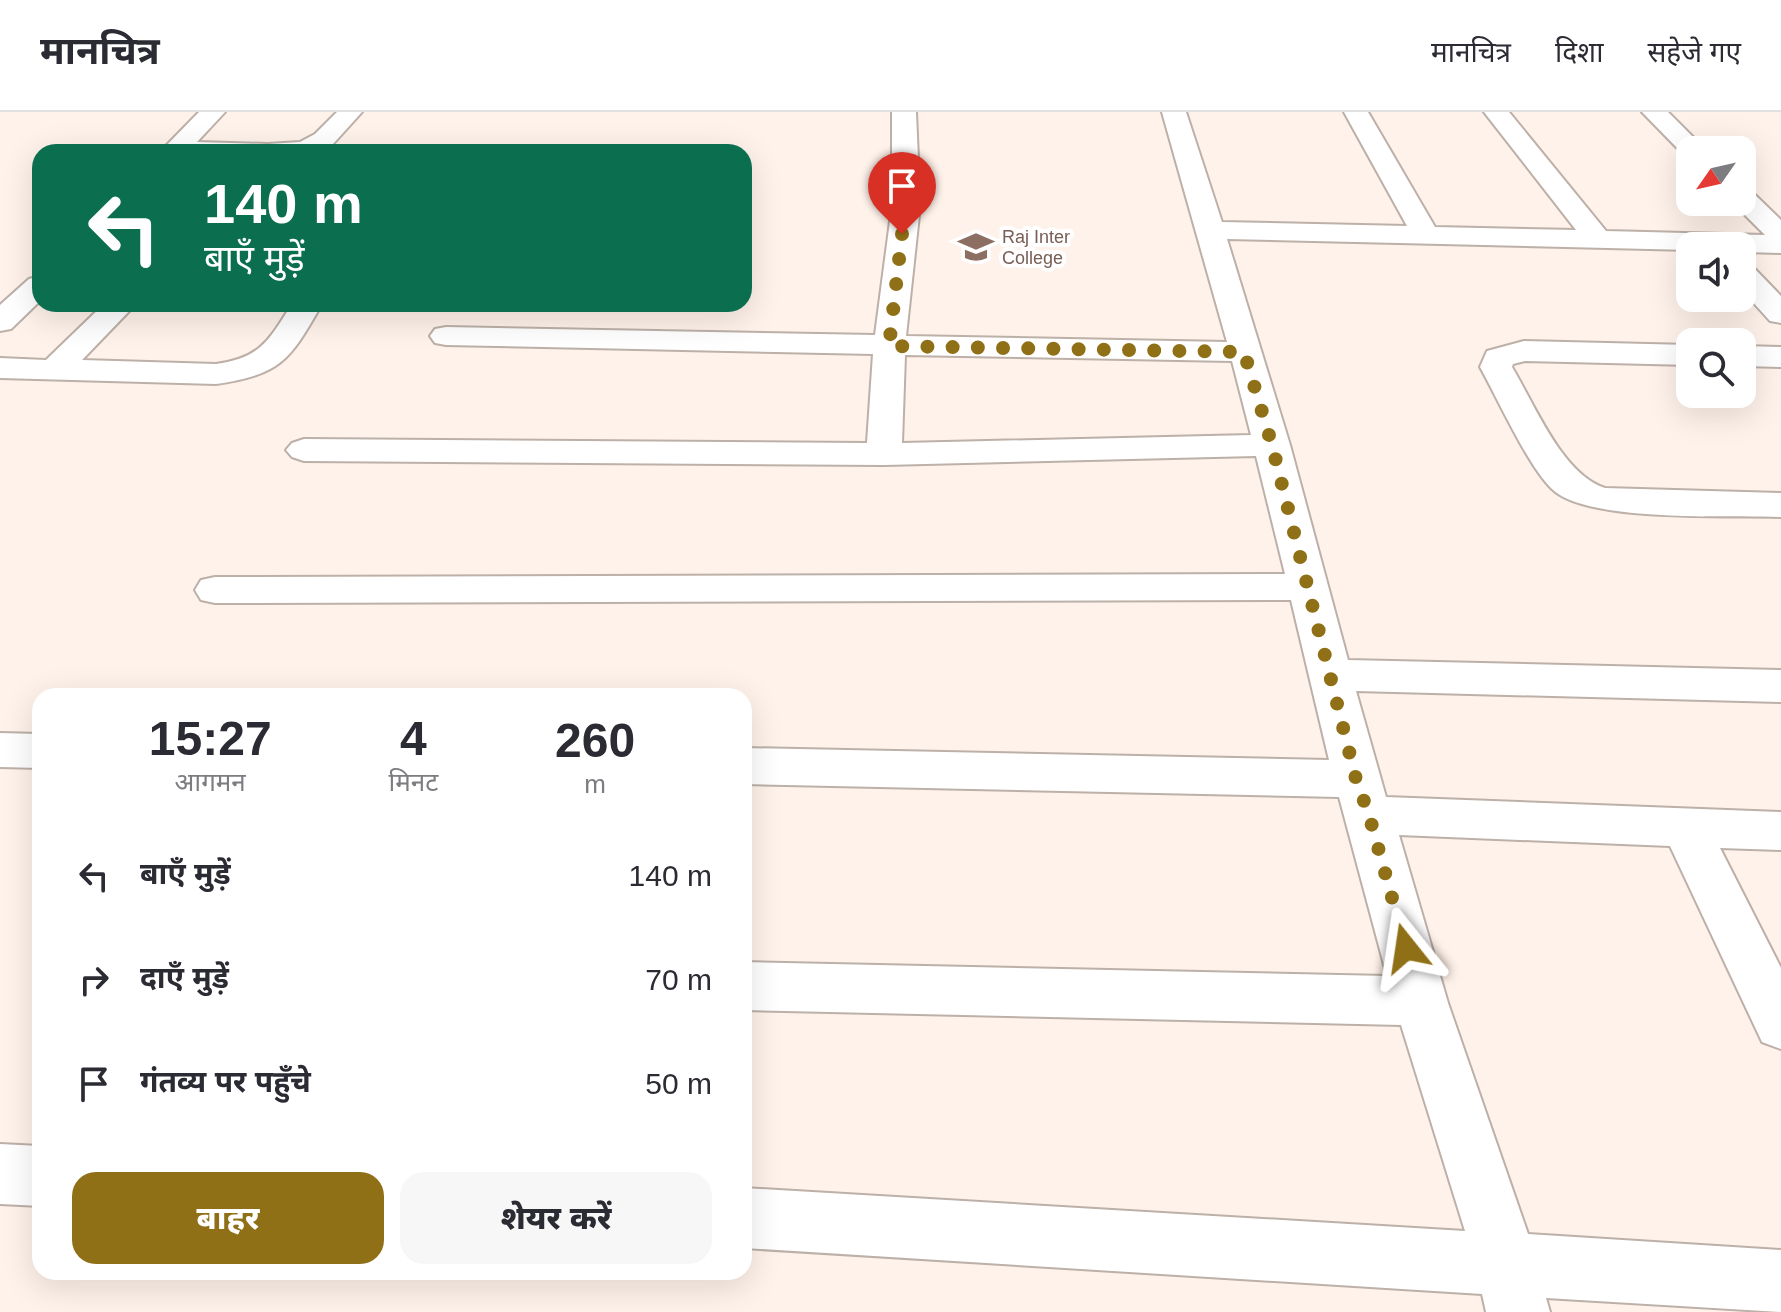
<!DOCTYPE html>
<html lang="hi">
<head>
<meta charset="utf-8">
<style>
  :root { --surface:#fff; --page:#f7f7f7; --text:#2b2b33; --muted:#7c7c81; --line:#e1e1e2; --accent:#907016 }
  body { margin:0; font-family:Helvetica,"Noto Sans Devanagari",sans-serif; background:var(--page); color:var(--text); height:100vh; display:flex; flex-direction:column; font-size:30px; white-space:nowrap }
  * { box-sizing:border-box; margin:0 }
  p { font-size:26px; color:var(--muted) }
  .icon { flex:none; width:44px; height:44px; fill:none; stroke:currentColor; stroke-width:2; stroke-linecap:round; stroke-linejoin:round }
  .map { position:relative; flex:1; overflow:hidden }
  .side { position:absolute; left:32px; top:576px; width:720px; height:592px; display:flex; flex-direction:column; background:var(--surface); border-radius:24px; box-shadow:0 8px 32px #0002 }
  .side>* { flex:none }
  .hud { position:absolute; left:32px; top:32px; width:720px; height:168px; border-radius:24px; box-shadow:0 8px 32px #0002; background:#0b6e4f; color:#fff; overflow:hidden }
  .needle { width:52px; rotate:236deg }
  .controls { position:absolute; left:1676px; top:24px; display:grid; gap:16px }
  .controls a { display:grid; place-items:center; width:80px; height:80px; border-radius:16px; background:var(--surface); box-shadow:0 8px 32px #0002; font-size:40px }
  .pin { position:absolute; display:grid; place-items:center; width:68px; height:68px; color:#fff; margin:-82px -34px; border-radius:50% 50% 50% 0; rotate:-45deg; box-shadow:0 0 8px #0007 }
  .pin .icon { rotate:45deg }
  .me { position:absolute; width:88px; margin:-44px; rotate:345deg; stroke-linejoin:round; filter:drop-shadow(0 0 6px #0008) }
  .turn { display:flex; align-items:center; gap:28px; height:168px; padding:0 40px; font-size:36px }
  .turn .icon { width:104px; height:104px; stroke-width:2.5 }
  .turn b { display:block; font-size:56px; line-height:68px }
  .eta { display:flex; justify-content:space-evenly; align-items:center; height:136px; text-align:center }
  .eta b { font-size:48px; font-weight:800; line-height:56px }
  .primary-button { display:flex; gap:16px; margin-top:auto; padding:16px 40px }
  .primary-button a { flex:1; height:92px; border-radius:24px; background:var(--accent); color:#fff; font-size:32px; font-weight:800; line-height:92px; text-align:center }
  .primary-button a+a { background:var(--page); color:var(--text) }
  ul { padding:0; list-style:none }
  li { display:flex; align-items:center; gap:24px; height:104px; padding:0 40px }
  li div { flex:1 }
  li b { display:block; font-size:30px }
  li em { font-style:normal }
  header { display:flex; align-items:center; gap:48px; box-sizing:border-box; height:112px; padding:0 40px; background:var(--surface); border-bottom:2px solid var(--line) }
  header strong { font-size:38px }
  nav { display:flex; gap:44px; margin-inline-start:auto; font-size:28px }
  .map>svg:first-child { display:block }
</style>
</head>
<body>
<header>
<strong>मानचित्र</strong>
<nav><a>मानचित्र</a><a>दिशा</a><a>सहेजे गए</a></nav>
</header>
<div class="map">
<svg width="1781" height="1200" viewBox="0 0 1781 1200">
  <rect width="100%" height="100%" fill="#fff2ea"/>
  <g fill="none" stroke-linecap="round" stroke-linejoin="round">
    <g stroke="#bcb0a8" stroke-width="4">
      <path id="minor" d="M 199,0 L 225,0 L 197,30 L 268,32 L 300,30 L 315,22 L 337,0 L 362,0 L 333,32 L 320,40 L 160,40 Z
        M 892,0 L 916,0 L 920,94 L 906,224 L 1227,230 L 1162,0 L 1186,0 L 1222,110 L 1407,114 L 1344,0 L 1368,0 L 1435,115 L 1576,118 L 1484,0 L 1509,0 L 1606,119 L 1765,123 L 1732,90 L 1742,90 L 1742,77 L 1751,79 L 1781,108 L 1781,141 L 1742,140 L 1742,134 L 1690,134 L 1690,138 L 1227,127 L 1290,333 L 1348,548 L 1781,558 L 1781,590 L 1356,579 L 1386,685 L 1781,700 L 1781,738 L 1720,736 L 1781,856 L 1781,937 L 1762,930 L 1670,734 L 1399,723 L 1448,891 L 1528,1122 L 1781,1138 L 1781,1200 L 1546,1186 L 1550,1200 L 1486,1200 L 1482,1182 L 744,1136 L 744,1076 L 1465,1119 L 1401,913 L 744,898 L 744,850 L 1387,864 L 1339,685 L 744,672 L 744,636 L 1329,648 L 1291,488 L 215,491 L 201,488 L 195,478 L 201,468 L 215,465 L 1285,462 L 1256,344 L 884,353 L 304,349 L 292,345 L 286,338 L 292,331 L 304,327 L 867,331 L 873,242 L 446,233 L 435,231 L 430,224 L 435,217 L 446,215 L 875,223 L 892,94 ZM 905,243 L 1232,249 L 1251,323 L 902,331 Z
        M 1642,0 L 1668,0 L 1706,38 L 1690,38 L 1690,45 L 1684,43 Z
        M 1742,151 L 1752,154 L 1781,184 L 1781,211 L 1770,209 L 1742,178 Z
        M 40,164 L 40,189 L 11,217 L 0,219 L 0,193 L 29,167 Z
        M 104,192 L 136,192 L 82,248 L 216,252 C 261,246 269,228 292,192 L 322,192 C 290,247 283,262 216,272 L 0,266 L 0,246 L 46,248 Z
        M 1524,229 L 1690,233 L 1690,253 L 1525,249 L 1513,252 L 1512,255 C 1535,293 1562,362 1605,376 L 1781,381 L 1781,405 C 1729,403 1587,411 1552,377 C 1528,354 1498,287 1480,255 L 1487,239 Z
        M 1742,234 L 1781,235 L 1781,255 L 1742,254 Z
        M 0,621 L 40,622 L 40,656 L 0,655 Z
        M 0,1032 L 40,1034 L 40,1094 L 0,1092 Z"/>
    </g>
    <use href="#minor" fill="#fff" fill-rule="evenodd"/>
  </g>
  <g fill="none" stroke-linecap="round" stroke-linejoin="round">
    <path stroke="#907016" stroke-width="14" stroke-dasharray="0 25.2" d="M 902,122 L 889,234 L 1244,240 L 1272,333 L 1356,667 L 1369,703 L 1406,836"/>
  </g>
  <defs>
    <g id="school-bare" transform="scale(2.76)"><path d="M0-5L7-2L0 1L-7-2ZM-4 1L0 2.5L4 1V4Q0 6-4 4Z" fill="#8d6e63" stroke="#fff" stroke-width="2.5" paint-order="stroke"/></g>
  </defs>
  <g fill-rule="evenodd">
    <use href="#school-bare" x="976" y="135"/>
  </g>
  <g text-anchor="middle" stroke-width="8" stroke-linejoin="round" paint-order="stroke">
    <g font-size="18" fill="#785e54" stroke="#fff" text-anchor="start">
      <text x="1002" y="131">Raj Inter<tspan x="1002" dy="21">College</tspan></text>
    </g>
  </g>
</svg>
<div class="controls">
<a><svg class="needle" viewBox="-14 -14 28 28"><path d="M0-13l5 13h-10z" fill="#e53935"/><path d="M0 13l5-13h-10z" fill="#7c7c81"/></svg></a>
<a><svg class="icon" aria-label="sound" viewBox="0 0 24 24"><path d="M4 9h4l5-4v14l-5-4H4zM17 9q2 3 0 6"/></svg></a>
<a><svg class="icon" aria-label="search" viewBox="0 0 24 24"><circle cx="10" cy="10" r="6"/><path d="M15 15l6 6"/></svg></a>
</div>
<div class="pin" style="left:902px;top:122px;background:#d93025"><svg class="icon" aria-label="arrive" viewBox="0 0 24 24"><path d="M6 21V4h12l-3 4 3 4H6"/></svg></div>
<svg class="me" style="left:1406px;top:836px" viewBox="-20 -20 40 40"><path d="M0-17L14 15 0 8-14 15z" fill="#907016" stroke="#fff" stroke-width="4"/></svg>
<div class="hud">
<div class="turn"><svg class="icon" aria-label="left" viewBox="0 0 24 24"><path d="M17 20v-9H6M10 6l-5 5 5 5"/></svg><div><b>140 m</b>बाएँ मुड़ें</div></div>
</div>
<section class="side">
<div class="eta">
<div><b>15:27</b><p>आगमन</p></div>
<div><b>4</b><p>मिनट</p></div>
<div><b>260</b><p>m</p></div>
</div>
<ul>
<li><svg class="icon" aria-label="left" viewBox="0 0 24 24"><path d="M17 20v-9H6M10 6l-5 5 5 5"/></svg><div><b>बाएँ मुड़ें</b></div><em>140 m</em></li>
<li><svg class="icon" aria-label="right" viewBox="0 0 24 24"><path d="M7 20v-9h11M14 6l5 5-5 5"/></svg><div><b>दाएँ मुड़ें</b></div><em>70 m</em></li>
<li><svg class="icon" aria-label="arrive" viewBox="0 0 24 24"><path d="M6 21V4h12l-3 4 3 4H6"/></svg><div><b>गंतव्य पर पहुँचे</b></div><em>50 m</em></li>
</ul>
<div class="primary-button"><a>बाहर</a><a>शेयर करें</a></div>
</section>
</div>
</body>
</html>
